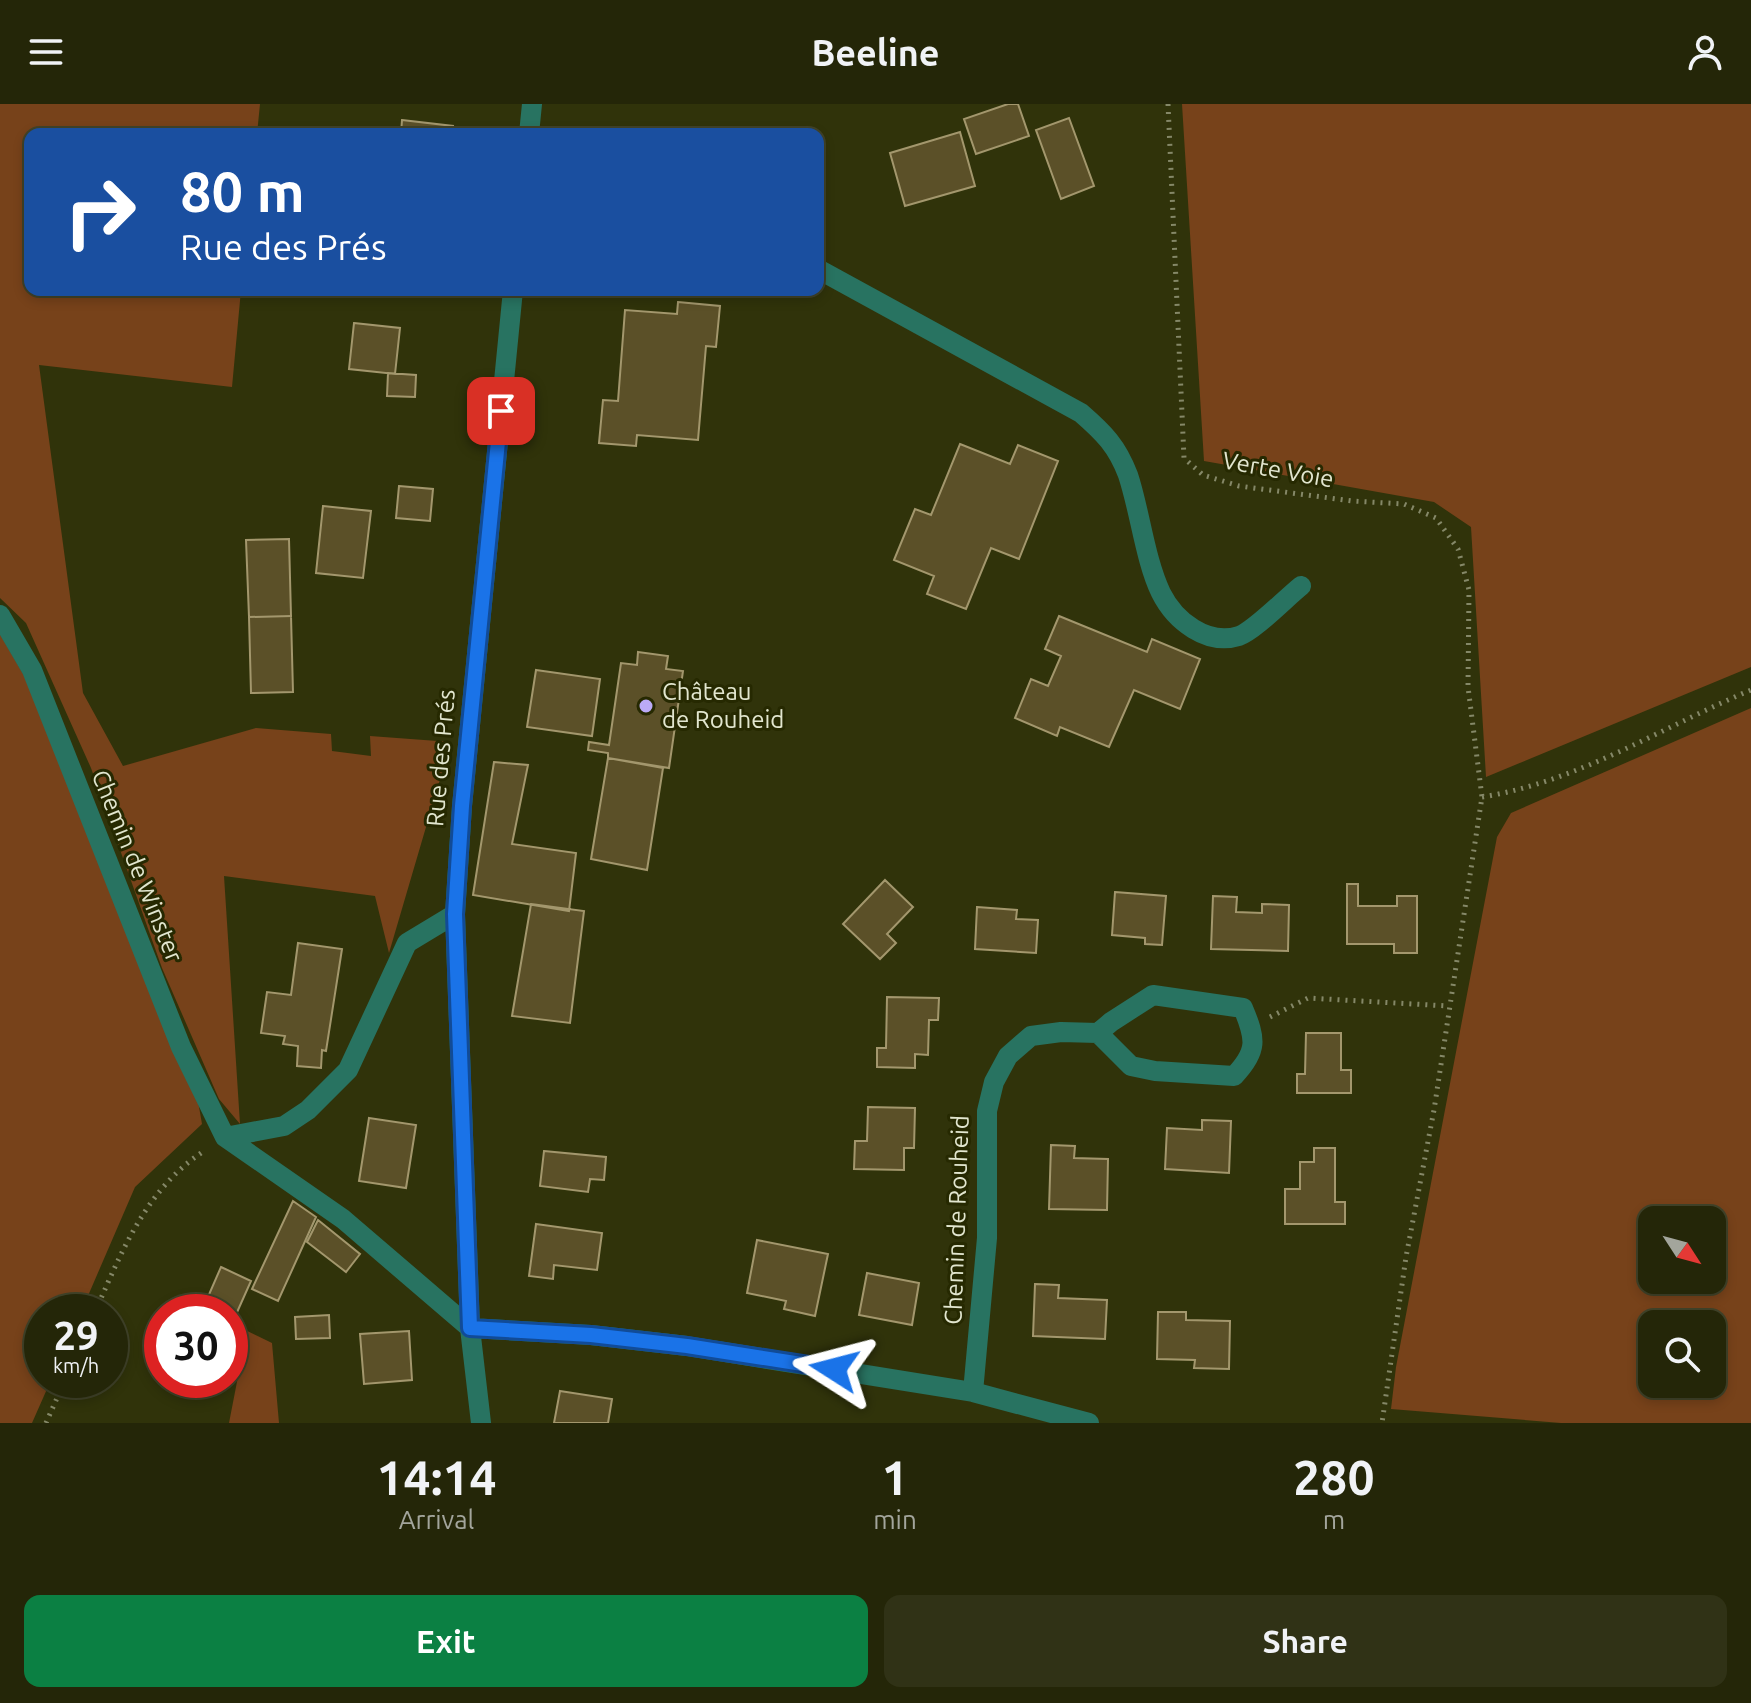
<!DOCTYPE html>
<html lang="en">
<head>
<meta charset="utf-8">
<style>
  :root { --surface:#242608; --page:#303216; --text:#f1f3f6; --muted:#a3a59c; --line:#414329; --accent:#0b8043 }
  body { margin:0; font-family:Ubuntu,sans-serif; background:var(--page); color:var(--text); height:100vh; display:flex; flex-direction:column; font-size:30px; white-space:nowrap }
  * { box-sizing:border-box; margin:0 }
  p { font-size:26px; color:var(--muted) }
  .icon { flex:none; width:44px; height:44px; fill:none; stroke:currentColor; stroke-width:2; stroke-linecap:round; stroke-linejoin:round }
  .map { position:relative; height:1319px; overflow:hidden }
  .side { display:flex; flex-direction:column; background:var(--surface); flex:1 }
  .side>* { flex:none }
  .hud { position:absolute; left:24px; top:24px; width:800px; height:168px; border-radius:16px; box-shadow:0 4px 12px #0003,0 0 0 2px var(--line); background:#1a4fa0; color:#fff; overflow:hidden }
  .needle { width:52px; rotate:126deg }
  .fabs { position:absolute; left:1638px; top:1102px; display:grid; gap:16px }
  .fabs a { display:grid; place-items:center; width:88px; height:88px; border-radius:16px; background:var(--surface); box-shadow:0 4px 12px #0003,0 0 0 2px var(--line); font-size:40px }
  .speed { position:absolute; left:24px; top:1190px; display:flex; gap:16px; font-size:40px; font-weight:700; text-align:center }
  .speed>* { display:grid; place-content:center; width:104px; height:104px; border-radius:50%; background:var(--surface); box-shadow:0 4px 12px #0003,0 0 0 2px var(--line); line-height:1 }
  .speed small { font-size:20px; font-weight:400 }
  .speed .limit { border:12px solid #d22; background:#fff; color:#111 }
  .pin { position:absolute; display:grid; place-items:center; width:68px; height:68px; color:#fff; margin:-34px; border-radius:16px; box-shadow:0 4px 12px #0006 }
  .me { position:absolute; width:88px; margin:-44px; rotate:279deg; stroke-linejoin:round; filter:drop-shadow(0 0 6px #0008) }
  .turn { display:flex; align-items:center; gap:28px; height:168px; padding:0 24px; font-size:36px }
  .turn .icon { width:104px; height:104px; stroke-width:2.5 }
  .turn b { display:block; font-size:56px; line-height:68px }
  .eta { display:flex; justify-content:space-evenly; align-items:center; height:136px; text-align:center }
  .eta b { font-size:48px; font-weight:700; line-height:56px }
  .primary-button { display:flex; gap:16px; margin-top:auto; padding:16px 24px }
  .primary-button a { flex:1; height:92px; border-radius:16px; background:var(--accent); color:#fff; font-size:32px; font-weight:700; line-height:92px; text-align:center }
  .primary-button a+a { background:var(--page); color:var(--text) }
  header { display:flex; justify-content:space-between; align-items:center; height:104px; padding:0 24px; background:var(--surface); font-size:36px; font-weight:700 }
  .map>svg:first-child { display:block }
</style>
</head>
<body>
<header><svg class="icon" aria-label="menu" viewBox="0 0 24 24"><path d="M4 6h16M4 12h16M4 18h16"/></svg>Beeline<svg class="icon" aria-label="person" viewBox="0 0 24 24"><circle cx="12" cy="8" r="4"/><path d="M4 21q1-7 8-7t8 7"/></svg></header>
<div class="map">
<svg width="1751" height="1319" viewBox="0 0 1751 1319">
  <rect width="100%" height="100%" fill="#30330a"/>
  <path fill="#77421a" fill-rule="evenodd" d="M 0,0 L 260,0 L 257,30 L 30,30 L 30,186 L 241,186 L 232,283 L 39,261 L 83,589 L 123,662 L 256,624 L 331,630 L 332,647 L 371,652 L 370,632 L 451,638 L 389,849 L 375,792 L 224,772 L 240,1020 L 219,995 L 162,864 L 91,664 L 26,519 L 0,494 Z
    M 1182,0 L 1751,0 L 1751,563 L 1486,673 L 1471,423 L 1434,398 L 1204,357 Z
    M 0,530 L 36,592 L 198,997 L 202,1020 L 135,1083 L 81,1208 L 42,1208 L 42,1276 L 51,1276 L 32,1319 L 0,1319 Z
    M 1751,604 L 1751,1319 L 1561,1319 L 1391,1305 L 1396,1263 L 1497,733 L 1511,709 ZM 1712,1116 L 1712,1176 L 1652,1176 L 1652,1116 ZM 1712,1220 L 1712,1280 L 1652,1280 L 1652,1220 Z
    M 231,1219 L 272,1239 L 279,1319 L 229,1319 L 241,1257 L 230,1250 Z"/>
  <path fill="#5b5028" stroke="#a3976d" stroke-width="2" d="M 1008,0 L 1018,0 L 1029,32 L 976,50 L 964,15 Z
    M 1069,14 L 1094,82 L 1061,95 L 1036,26 Z
    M 402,16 L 453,22 L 452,30 L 401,30 Z
    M 960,28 L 975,82 L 905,102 L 890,49 Z
    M 678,198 L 720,202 L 716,243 L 706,242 L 698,336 L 637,331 L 636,342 L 599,339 L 603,296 L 618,297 L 625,206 L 677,210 Z
    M 354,219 L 400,224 L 395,270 L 349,265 Z
    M 388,269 L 416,271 L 415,293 L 387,292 Z
    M 960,340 L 1010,360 L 1018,341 L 1058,357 L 1019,455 L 991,444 L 966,505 L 927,490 L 934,472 L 894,456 L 915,405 L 931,411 Z
    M 399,382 L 433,385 L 430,417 L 396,414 Z
    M 323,402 L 371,407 L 363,474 L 316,469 Z
    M 289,435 L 291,512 L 249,513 L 246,436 Z
    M 291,512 L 293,588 L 251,589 L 249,513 Z
    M 1059,512 L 1147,548 L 1152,535 L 1200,555 L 1180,605 L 1134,586 L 1109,643 L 1060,623 L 1057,632 L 1015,614 L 1031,575 L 1048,582 L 1061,552 L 1045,545 Z
    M 638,548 L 668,552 L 666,565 L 683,567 L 669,664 L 608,654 L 608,649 L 588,646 L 589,638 L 609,641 L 621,559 L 637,561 Z
    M 536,566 L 600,575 L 592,632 L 527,623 Z
    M 608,654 L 663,664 L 647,766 L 591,755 Z
    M 494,658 L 528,661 L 512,740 L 576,749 L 569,807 L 473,791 Z
    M 885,776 L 913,803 L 887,830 L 896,839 L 880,855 L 843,820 Z
    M 1347,780 L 1358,780 L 1358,802 L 1397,802 L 1397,792 L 1417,792 L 1417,849 L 1394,849 L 1394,840 L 1347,840 Z
    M 1115,788 L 1166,792 L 1162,841 L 1145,840 L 1145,834 L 1112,831 Z
    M 1213,792 L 1237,793 L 1236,808 L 1262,809 L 1262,800 L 1289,801 L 1288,847 L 1211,845 Z
    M 531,800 L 584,807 L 570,919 L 512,912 Z
    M 977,803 L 1017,806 L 1016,815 L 1038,816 L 1036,849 L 975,845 Z
    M 298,839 L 342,845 L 326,947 L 322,946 L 321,964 L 297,962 L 298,942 L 283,940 L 285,932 L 261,929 L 267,888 L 291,891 Z
    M 887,893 L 939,894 L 938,916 L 929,916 L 928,951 L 915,950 L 915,964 L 877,963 L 877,944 L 886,944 Z
    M 1306,929 L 1341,929 L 1341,966 L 1351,966 L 1351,989 L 1297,989 L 1297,970 L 1305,970 Z
    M 868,1003 L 915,1004 L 914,1044 L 904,1044 L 904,1066 L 854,1065 L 855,1037 L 867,1037 Z
    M 369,1014 L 416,1021 L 406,1084 L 359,1077 Z
    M 1202,1016 L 1231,1017 L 1229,1069 L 1165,1065 L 1167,1024 L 1202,1026 Z
    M 1051,1041 L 1075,1042 L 1074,1054 L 1108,1055 L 1107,1106 L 1049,1105 Z
    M 1314,1044 L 1335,1044 L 1335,1098 L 1345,1098 L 1345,1120 L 1285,1120 L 1285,1085 L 1300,1085 L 1300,1058 L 1314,1058 Z
    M 544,1047 L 606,1053 L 604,1076 L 590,1075 L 588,1088 L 540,1082 Z
    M 293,1097 L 316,1113 L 278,1197 L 252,1185 Z
    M 318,1116 L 360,1150 L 346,1168 L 307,1138 Z
    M 536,1120 L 602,1129 L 597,1166 L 554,1161 L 553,1175 L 529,1172 Z
    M 757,1136 L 828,1150 L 815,1212 L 784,1205 L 786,1197 L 747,1189 Z
    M 221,1163 L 251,1177 L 234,1215 L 230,1214 L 230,1208 L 218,1208 L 204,1202 Z
    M 867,1169 L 919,1179 L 912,1221 L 859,1211 Z
    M 1035,1180 L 1059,1181 L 1058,1194 L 1107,1196 L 1105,1235 L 1033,1232 Z
    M 1158,1208 L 1186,1208 L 1186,1216 L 1230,1217 L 1229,1265 L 1194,1264 L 1195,1256 L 1157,1255 Z
    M 329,1211 L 330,1234 L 296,1235 L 295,1213 Z
    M 409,1227 L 412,1276 L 364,1280 L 360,1230 Z
    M 560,1287 L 612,1295 L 608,1319 L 554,1319 Z"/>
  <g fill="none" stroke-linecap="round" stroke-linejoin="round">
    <path stroke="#858868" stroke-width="5" stroke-dasharray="2 6" stroke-linecap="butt" d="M 1168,0 L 1184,354 L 1203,371 L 1239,382 L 1352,397 L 1404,400 L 1436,414 L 1458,445 L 1469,486 L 1468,583 L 1482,693 L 1434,1006 L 1406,1153 L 1382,1319
      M 1482,693 C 1578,678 1662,623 1751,586
      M 1270,913 L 1308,894 L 1448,902
      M 95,1208 C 122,1147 146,1085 204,1047
      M 46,1319 L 65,1276"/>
    <path stroke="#287361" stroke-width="20" d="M 529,30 L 532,0
      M 818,165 L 1081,309 C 1104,329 1117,342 1128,371 C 1140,407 1145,456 1161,489 C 1175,517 1207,542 1239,532 C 1254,527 1287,493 1301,482
      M 0,511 L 32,566 L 181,943 L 225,1033 L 343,1115 L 470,1224 L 591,1231 L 687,1242 L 973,1288 L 1089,1319
      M 1153,891 L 1243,904 C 1256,935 1258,947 1234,972 L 1155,967 L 1131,962 L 1098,929 L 1111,918 Z
      M 225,1033 L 284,1022 L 308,1006 L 348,966 L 407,839 L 455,810
      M 973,1288 L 987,1134 L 987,1007 L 994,978 L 1008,952 L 1031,932 L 1061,928 L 1098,929
      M 481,1319 L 470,1224 L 455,810 L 462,702 L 513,186"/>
  </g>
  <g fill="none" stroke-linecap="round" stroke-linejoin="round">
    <g stroke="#114b97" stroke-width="20">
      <path id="route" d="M 501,307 L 462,702 L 455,810 L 470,1224 L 591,1231 L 687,1242 L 834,1265"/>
    </g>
    <use href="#route" stroke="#1a73e8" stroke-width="14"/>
  </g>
  <circle fill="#bbaaf6" stroke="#262901" stroke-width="3" cx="646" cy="602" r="8"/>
  <g text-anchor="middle" stroke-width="6" stroke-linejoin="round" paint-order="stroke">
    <g font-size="24" fill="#e2e6cf" stroke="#262901">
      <text transform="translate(1278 366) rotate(10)" y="8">Verte Voie</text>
      <text transform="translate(441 654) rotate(-85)" y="8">Rue des Prés</text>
      <text transform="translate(137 762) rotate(68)" y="8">Chemin de Winster</text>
      <text transform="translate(957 1116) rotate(-88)" y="8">Chemin de Rouheid</text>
    </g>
    <g font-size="24" fill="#e2e6cf" stroke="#262901" text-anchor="start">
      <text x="662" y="596">Château<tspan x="662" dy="28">de Rouheid</tspan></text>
    </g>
  </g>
</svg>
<div class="fabs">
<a><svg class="needle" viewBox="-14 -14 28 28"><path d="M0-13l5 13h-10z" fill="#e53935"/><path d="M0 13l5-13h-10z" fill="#a3a59c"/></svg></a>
<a><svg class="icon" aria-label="search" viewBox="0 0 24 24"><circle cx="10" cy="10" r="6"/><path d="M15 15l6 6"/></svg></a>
</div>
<div class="speed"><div>29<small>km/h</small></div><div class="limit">30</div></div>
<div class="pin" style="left:501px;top:307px;background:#d93025"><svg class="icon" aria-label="arrive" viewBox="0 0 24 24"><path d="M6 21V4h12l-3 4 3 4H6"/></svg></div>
<svg class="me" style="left:834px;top:1265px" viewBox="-20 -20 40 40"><path d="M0-17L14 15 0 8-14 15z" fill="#1a73e8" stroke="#fff" stroke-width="4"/></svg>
<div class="hud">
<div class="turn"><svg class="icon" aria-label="right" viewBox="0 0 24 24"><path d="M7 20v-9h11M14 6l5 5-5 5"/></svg><div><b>80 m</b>Rue des Prés</div></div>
</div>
</div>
<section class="side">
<div class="eta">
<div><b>14:14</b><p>Arrival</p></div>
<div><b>1</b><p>min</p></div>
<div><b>280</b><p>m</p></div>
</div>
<div class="primary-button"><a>Exit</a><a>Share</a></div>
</section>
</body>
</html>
